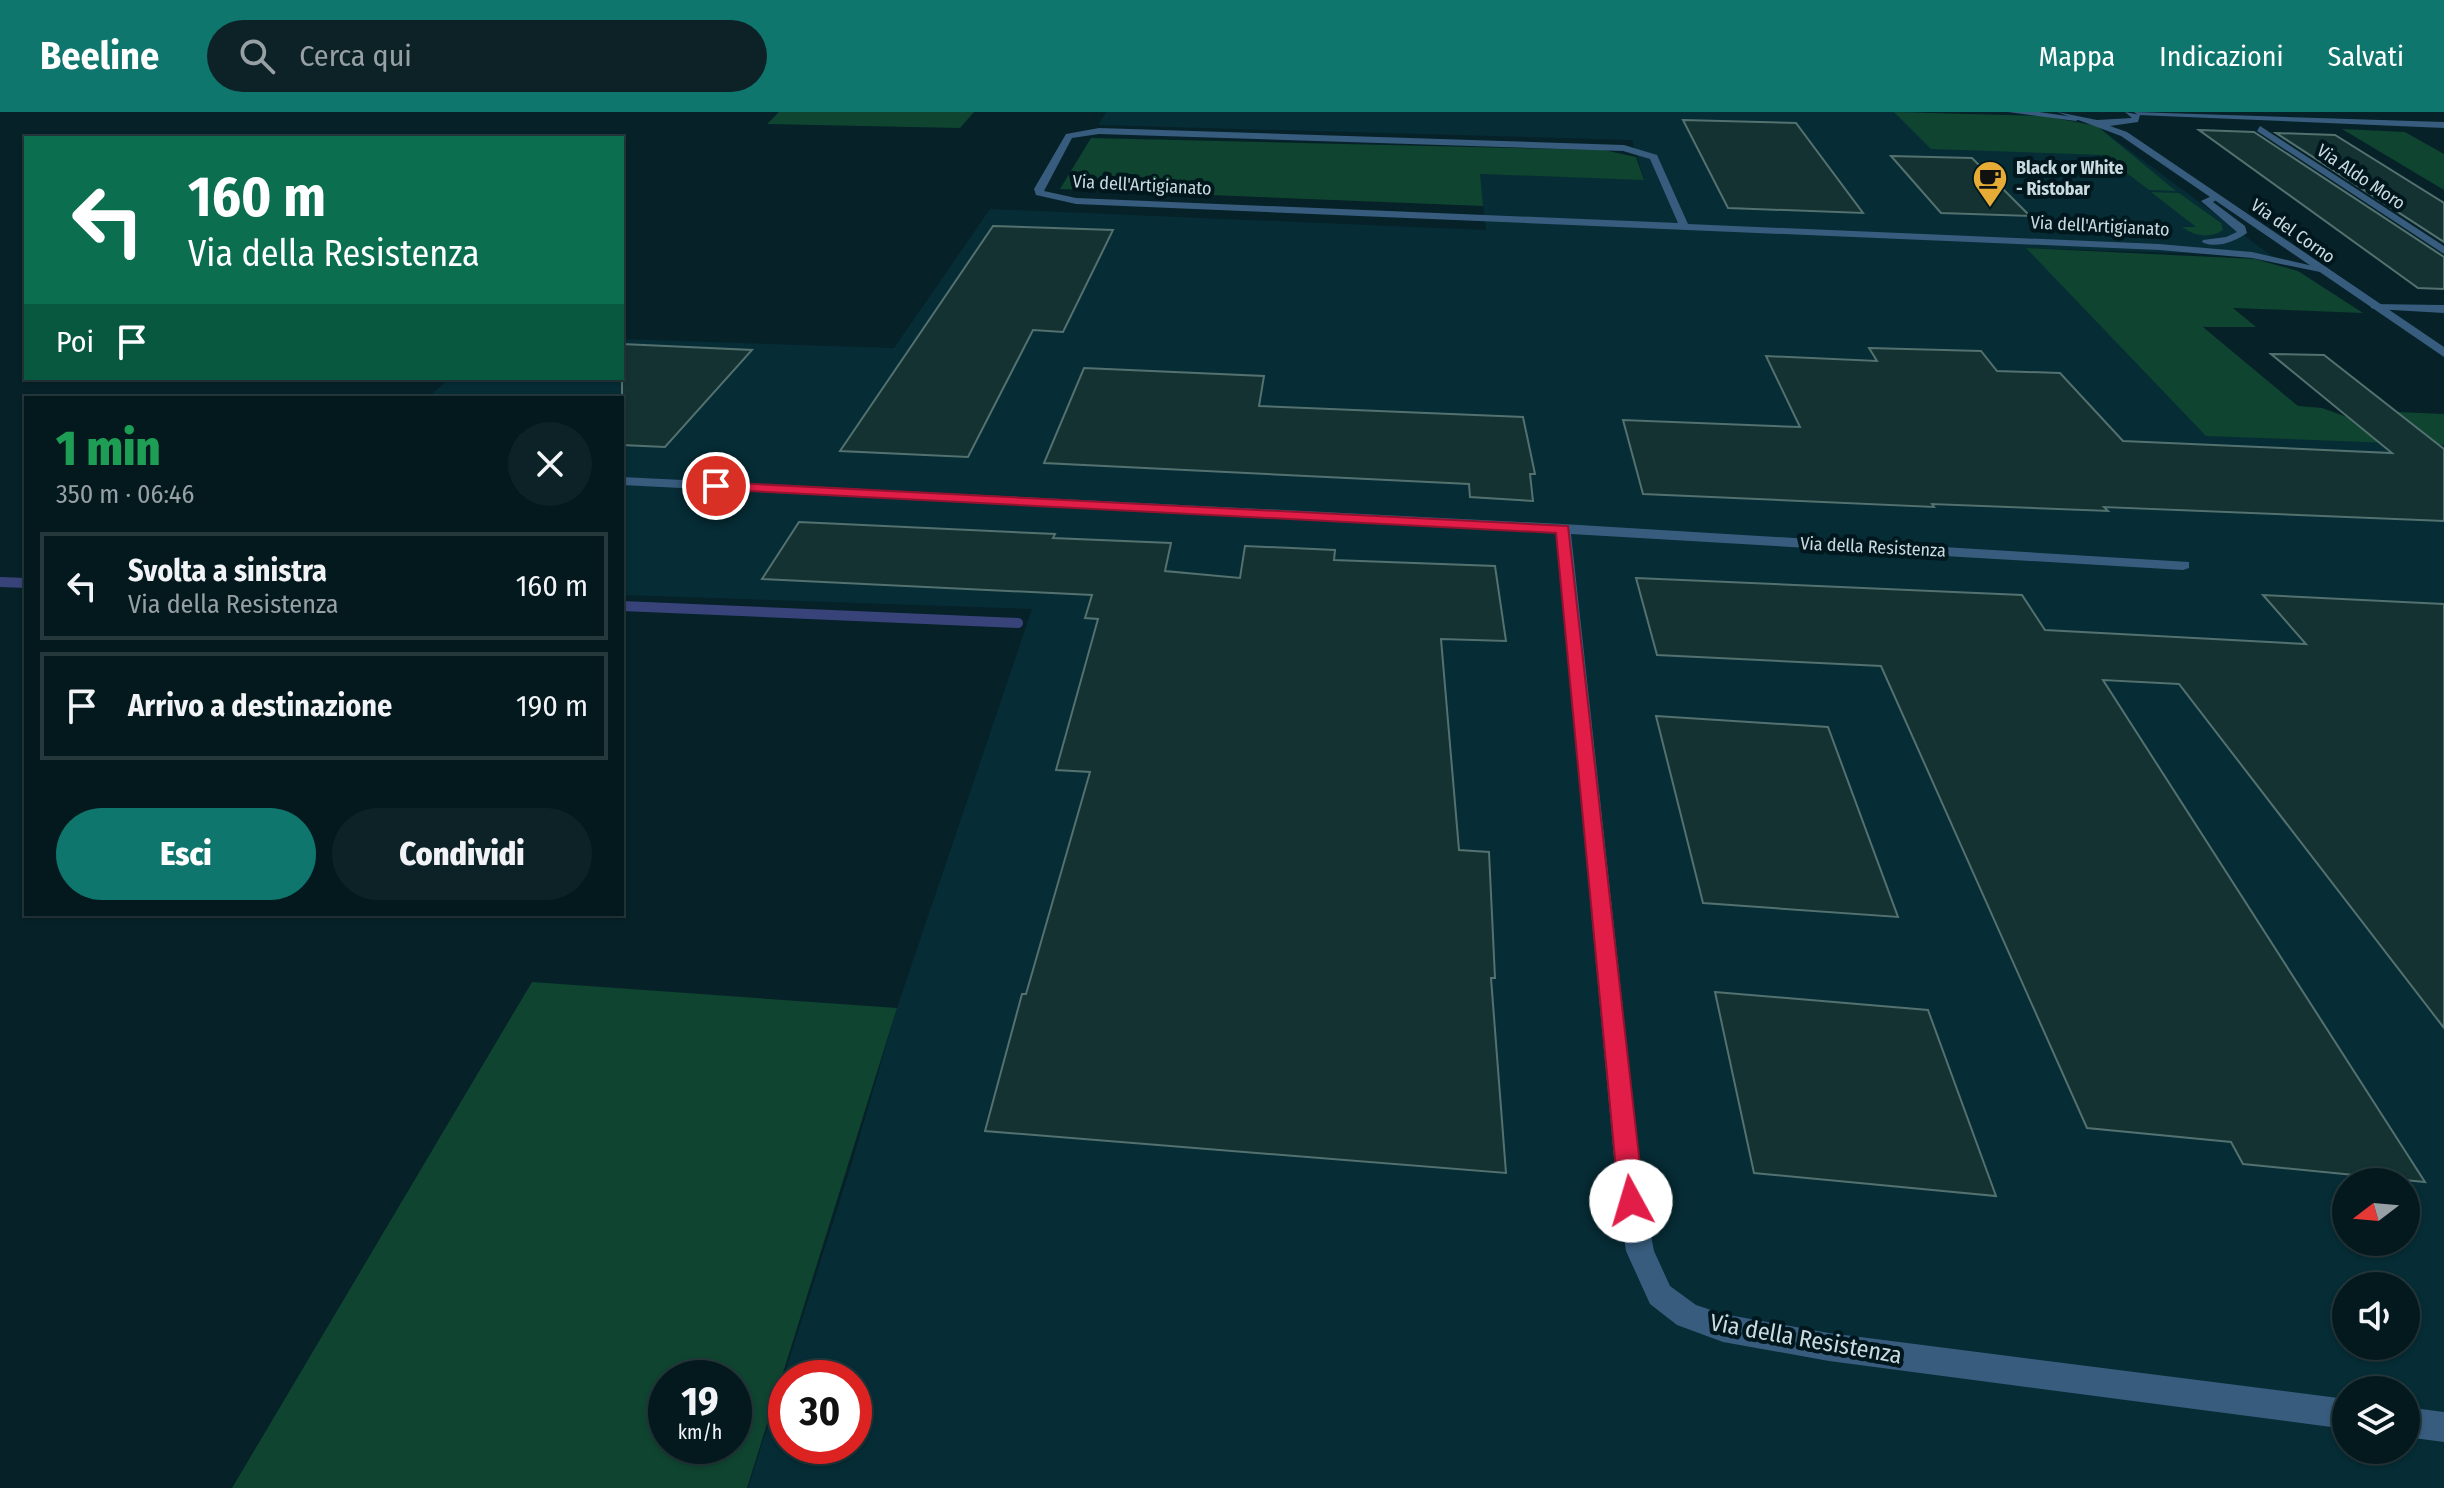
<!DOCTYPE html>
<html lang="it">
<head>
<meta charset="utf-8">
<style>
  :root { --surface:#04191e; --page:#0d2227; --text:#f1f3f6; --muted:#97a0a4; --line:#25383c; --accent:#0f766e }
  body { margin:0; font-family:"Fira Sans Condensed",sans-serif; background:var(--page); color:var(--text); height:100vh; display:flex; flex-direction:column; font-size:30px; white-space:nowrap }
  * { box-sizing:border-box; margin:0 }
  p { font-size:26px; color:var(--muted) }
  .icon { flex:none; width:44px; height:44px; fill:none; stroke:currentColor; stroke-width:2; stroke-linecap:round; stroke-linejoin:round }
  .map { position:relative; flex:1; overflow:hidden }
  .details { position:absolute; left:24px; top:284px; width:600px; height:520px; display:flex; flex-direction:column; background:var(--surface); border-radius:0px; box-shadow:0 2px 6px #0004,0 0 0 2px var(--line) }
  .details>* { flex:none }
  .banner { position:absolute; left:24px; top:24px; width:600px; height:244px; border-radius:0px; box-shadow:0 2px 6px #0004,0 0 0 2px var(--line); background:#0b6e4f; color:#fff; overflow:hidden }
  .needle { width:52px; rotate:254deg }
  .buttons { position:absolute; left:2332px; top:1056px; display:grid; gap:16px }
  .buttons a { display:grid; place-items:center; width:88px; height:88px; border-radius:50%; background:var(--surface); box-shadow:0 2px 6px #0004,0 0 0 2px var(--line); font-size:40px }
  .speed { position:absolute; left:648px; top:1248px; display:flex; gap:16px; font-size:40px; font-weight:700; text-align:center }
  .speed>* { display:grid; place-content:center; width:104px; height:104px; border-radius:50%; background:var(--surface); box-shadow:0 2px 6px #0004,0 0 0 2px var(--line); line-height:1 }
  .speed small { font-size:20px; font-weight:400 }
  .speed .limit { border:12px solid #d22; background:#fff; color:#111 }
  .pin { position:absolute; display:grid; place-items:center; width:68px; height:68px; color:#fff; margin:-34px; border:4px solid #fff; border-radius:50%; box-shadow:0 2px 8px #0007 }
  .me { position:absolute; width:88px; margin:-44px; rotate:354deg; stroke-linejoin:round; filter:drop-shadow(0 0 6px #0008) }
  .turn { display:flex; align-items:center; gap:28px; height:168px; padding:0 32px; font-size:36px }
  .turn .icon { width:104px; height:104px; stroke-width:2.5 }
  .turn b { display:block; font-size:56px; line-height:68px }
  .then { display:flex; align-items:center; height:76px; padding:0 32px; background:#0003; gap:16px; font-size:30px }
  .round { display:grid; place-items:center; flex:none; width:84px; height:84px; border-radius:42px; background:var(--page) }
  .head { display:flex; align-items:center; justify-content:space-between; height:136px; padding:0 32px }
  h1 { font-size:48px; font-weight:800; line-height:60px; color:#1e9e55 }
  .primary-button { display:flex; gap:16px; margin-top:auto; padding:16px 32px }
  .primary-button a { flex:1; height:92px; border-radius:48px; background:var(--accent); color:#fff; font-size:32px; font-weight:800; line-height:92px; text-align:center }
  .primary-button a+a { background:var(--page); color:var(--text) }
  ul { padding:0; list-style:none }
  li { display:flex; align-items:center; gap:24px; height:108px; margin:0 16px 12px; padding:0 16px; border:4px solid var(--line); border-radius:0px }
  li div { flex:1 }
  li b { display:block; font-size:30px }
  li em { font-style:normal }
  header { display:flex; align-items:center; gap:48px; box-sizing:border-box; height:112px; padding:0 40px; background:var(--accent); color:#fff }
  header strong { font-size:38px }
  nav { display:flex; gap:44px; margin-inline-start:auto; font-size:28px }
  .search { width:560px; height:72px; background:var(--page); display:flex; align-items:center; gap:20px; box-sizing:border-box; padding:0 28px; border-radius:44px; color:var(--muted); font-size:30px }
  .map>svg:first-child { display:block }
</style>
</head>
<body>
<header>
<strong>Beeline</strong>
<div class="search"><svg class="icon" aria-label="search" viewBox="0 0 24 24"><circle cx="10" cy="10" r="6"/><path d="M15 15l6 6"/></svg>Cerca qui</div>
<nav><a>Mappa</a><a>Indicazioni</a><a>Salvati</a></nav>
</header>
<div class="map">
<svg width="2444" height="1376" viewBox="0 0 2444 1376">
  <rect width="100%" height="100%" fill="#062128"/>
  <path fill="#062c35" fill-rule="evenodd" d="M 1106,0 L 1913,0 L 2097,14 L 2272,144 L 2027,136 L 2206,323 L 2444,333 L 2444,1376 L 748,1376 L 851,1054 L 897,896 L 1032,497 L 622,483 L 622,286 L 427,286 L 450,266 L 622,266 L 622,227 L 894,236 L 990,97 L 1486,118 L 1479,62 L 1644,67 L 1632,28 L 1098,13 ZM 2346,1070 L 2406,1070 L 2406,1130 L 2346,1130 ZM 2346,1174 L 2406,1174 L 2406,1234 L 2346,1234 ZM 786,1266 L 854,1266 L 854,1334 L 786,1334 ZM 2346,1278 L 2406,1278 L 2406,1338 L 2346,1338 Z"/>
  <path fill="#0f4430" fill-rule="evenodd" d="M 779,0 L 974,0 L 960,16 L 767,12 Z
    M 1894,0 L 2044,4 L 2097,14 L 2176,79 L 2149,78 L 2103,43 L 1931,37 Z
    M 2342,17 L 2405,20 L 2444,42 L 2444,78 Z
    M 1091,26 L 1604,38 L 1636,45 L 1644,68 L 1480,62 L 1483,94 L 1060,77 Z
    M 2151,80 L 2179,81 L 2221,111 L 2223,118 C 2210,127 2194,124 2182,115 L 2196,115 Z
    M 2026,136 L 2255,147 L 2298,159 L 2363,201 L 2233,196 L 2256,215 L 2203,215 L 2298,294 L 2322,296 L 2347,305 L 2395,307 L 2397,300 L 2444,302 L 2444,333 L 2206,324 Z
    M 532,870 L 897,896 L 747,1376 L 232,1376 ZM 666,1266 L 734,1266 L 734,1334 L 666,1334 Z"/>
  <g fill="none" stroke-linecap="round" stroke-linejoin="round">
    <path stroke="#384379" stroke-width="10" d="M 0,470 L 26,471
      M 622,494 L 1018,511"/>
  </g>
  <path fill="#143231" stroke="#53716f" stroke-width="2" d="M 1683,8 L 1796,11 L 1863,101 L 1728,96 Z
    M 2199,18 L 2254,20 L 2444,145 L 2444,177 L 2418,176 Z
    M 2276,21 L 2335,23 L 2444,91 L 2444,130 Z
    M 1891,44 L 1972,46 L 2030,104 L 1941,101 Z
    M 993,114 L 1113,118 L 1063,220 L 1033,218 L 968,345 L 840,339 Z
    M 622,232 L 752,238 L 665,335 L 622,333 Z
    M 1869,236 L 1981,239 L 1997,259 L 2060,261 L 2123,329 L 2392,341 L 2271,242 L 2324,243 L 2444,337 L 2444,409 L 2104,395 L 2108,399 L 1932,392 L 1934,395 L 1643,382 L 1623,308 L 1800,315 L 1766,244 L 1877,249 Z
    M 1084,256 L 1264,264 L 1259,294 L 1523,305 L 1535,362 L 1530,362 L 1533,389 L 1470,385 L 1469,372 L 1044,351 Z
    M 799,410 L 1055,422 L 1053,426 L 1171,431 L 1165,459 L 1240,466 L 1245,434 L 1335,438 L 1334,448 L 1495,454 L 1506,529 L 1441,527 L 1459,738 L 1489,740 L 1495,866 L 1491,866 L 1506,1061 L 985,1019 L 1022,882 L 1026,882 L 1090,660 L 1056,658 L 1098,507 L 1085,506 L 1092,483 L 762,467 Z
    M 1636,466 L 2022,483 L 2045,518 L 2306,532 L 2263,483 L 2444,492 L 2444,916 L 2179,572 L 2103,568 L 2425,1070 L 2243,1052 L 2231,1030 L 2087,1016 L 1881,554 L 1657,543 Z
    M 1656,604 L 1828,615 L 1898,805 L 1703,791 Z
    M 1715,880 L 1928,898 L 1996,1084 L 1754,1061 Z"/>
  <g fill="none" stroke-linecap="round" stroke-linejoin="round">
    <path fill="#375c7d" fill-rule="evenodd" d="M 2008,0 L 2039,0 L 2080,6 L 2076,9 Z
      M 2134,0 L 2444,10 L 2444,16 L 2138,3 Z
      M 2260,14 L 2444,134 L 2444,142 L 2257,19 Z
      M 1099,16 L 1624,33 L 1657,43 L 1688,112 L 2159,132 L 2252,140 L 2326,157 L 2320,160 L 2252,146 L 2159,138 L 1076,92 L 1036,83 L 1034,77 L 1066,22 ZM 1099,22 L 1623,39 L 1650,47 L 1678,111 L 1076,86 L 1044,79 L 1072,26 Z
      M 2216,82 L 2221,85 L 2213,90 L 2245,114 L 2247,121 C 2235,130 2215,137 2202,130 L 2203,128 L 2226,125 L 2237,120 L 2201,89 Z
      M 2371,192 L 2444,193 L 2444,201 L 2375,197 L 2371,196 Z
      M 622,365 L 1563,412 L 2189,450 L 2189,456 L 2183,458 L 1571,422 L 1644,1089 L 1654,1139 L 1670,1174 L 1696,1193 L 1723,1202 L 1829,1221 L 2346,1287 L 2346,1317 L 1829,1249 L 1723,1230 L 1677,1213 L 1650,1192 L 1626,1139 L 1618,1089 L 1556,421 L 622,373 Z
      M 2406,1295 L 2444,1300 L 2444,1330 L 2406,1325 Z"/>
    <path fill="#375c7d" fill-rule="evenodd" d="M 2057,0 L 2097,8 L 2132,6 L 2125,0 L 2140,3 L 2138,10 L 2110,14 L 2127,20 L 2444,235 L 2444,245 L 2121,24 Z"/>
  </g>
  <path fill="#e11d48" stroke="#92132f" stroke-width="2" d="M 716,370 L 1568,414 L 1644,1089 L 1640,1097 L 1631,1100 L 1623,1097 L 1619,1089 L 1556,421 L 711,377 L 711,371 Z"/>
  <defs>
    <g id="cafe-pin" transform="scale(1.8)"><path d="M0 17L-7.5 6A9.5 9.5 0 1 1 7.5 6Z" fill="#e6ac36" stroke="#00171e"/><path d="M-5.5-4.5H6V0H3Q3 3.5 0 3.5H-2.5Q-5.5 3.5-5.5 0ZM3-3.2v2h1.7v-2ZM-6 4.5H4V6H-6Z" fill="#111"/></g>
  </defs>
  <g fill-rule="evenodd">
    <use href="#cafe-pin" x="1990" y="66"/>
  </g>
  <g text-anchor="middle" stroke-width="8" stroke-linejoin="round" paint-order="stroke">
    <g font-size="18" font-weight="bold" fill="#cbdadf" stroke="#00171e" text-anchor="start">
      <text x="2016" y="62">Black or White<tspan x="2016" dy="21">- Ristobar</tspan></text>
    </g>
    <g font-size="18" fill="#cbdadf" stroke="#00171e">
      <text transform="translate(2361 65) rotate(34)" y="6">Via Aldo Moro</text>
      <text transform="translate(1142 73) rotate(3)" y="6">Via dell'Artigianato</text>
      <text transform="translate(2100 114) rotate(3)" y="6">Via dell'Artigianato</text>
      <text transform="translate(2293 119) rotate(35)" y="6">Via del Corno</text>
      <text transform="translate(1873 435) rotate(3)" y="6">Via della Resistenza</text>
    </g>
    <g font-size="24" fill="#cbdadf" stroke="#00171e">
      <text transform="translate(1806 1227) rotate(10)" y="8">Via della Resistenza</text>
    </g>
  </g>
</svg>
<div class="buttons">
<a><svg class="needle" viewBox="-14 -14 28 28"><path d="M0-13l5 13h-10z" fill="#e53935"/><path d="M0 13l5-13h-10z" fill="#97a0a4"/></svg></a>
<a><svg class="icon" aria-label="sound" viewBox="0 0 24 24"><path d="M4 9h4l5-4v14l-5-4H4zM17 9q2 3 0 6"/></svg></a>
<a><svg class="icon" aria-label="layers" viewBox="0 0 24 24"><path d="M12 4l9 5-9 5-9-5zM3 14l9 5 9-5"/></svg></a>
</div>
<div class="speed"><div>19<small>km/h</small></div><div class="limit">30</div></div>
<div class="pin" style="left:716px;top:374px;background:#d93025"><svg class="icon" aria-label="arrive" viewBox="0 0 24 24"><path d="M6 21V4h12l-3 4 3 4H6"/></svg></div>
<svg class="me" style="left:1631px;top:1089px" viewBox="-20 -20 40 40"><circle r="19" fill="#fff"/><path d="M0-13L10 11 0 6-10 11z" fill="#e11d48"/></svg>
<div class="banner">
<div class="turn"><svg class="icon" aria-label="left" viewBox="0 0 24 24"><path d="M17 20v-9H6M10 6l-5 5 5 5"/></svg><div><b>160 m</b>Via della Resistenza</div></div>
<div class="then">Poi<svg class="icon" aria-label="arrive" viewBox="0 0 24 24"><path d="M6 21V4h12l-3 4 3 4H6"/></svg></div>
</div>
<section class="details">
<div class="head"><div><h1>1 min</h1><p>350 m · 06:46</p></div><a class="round"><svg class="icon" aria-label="close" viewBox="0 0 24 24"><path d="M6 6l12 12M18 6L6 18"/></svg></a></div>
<ul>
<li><svg class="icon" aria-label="left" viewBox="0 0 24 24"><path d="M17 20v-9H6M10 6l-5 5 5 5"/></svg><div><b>Svolta a sinistra</b><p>Via della Resistenza</p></div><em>160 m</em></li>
<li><svg class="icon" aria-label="arrive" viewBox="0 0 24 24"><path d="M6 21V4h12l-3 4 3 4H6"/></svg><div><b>Arrivo a destinazione</b></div><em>190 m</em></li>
</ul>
<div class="primary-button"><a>Esci</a><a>Condividi</a></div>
</section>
</div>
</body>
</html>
